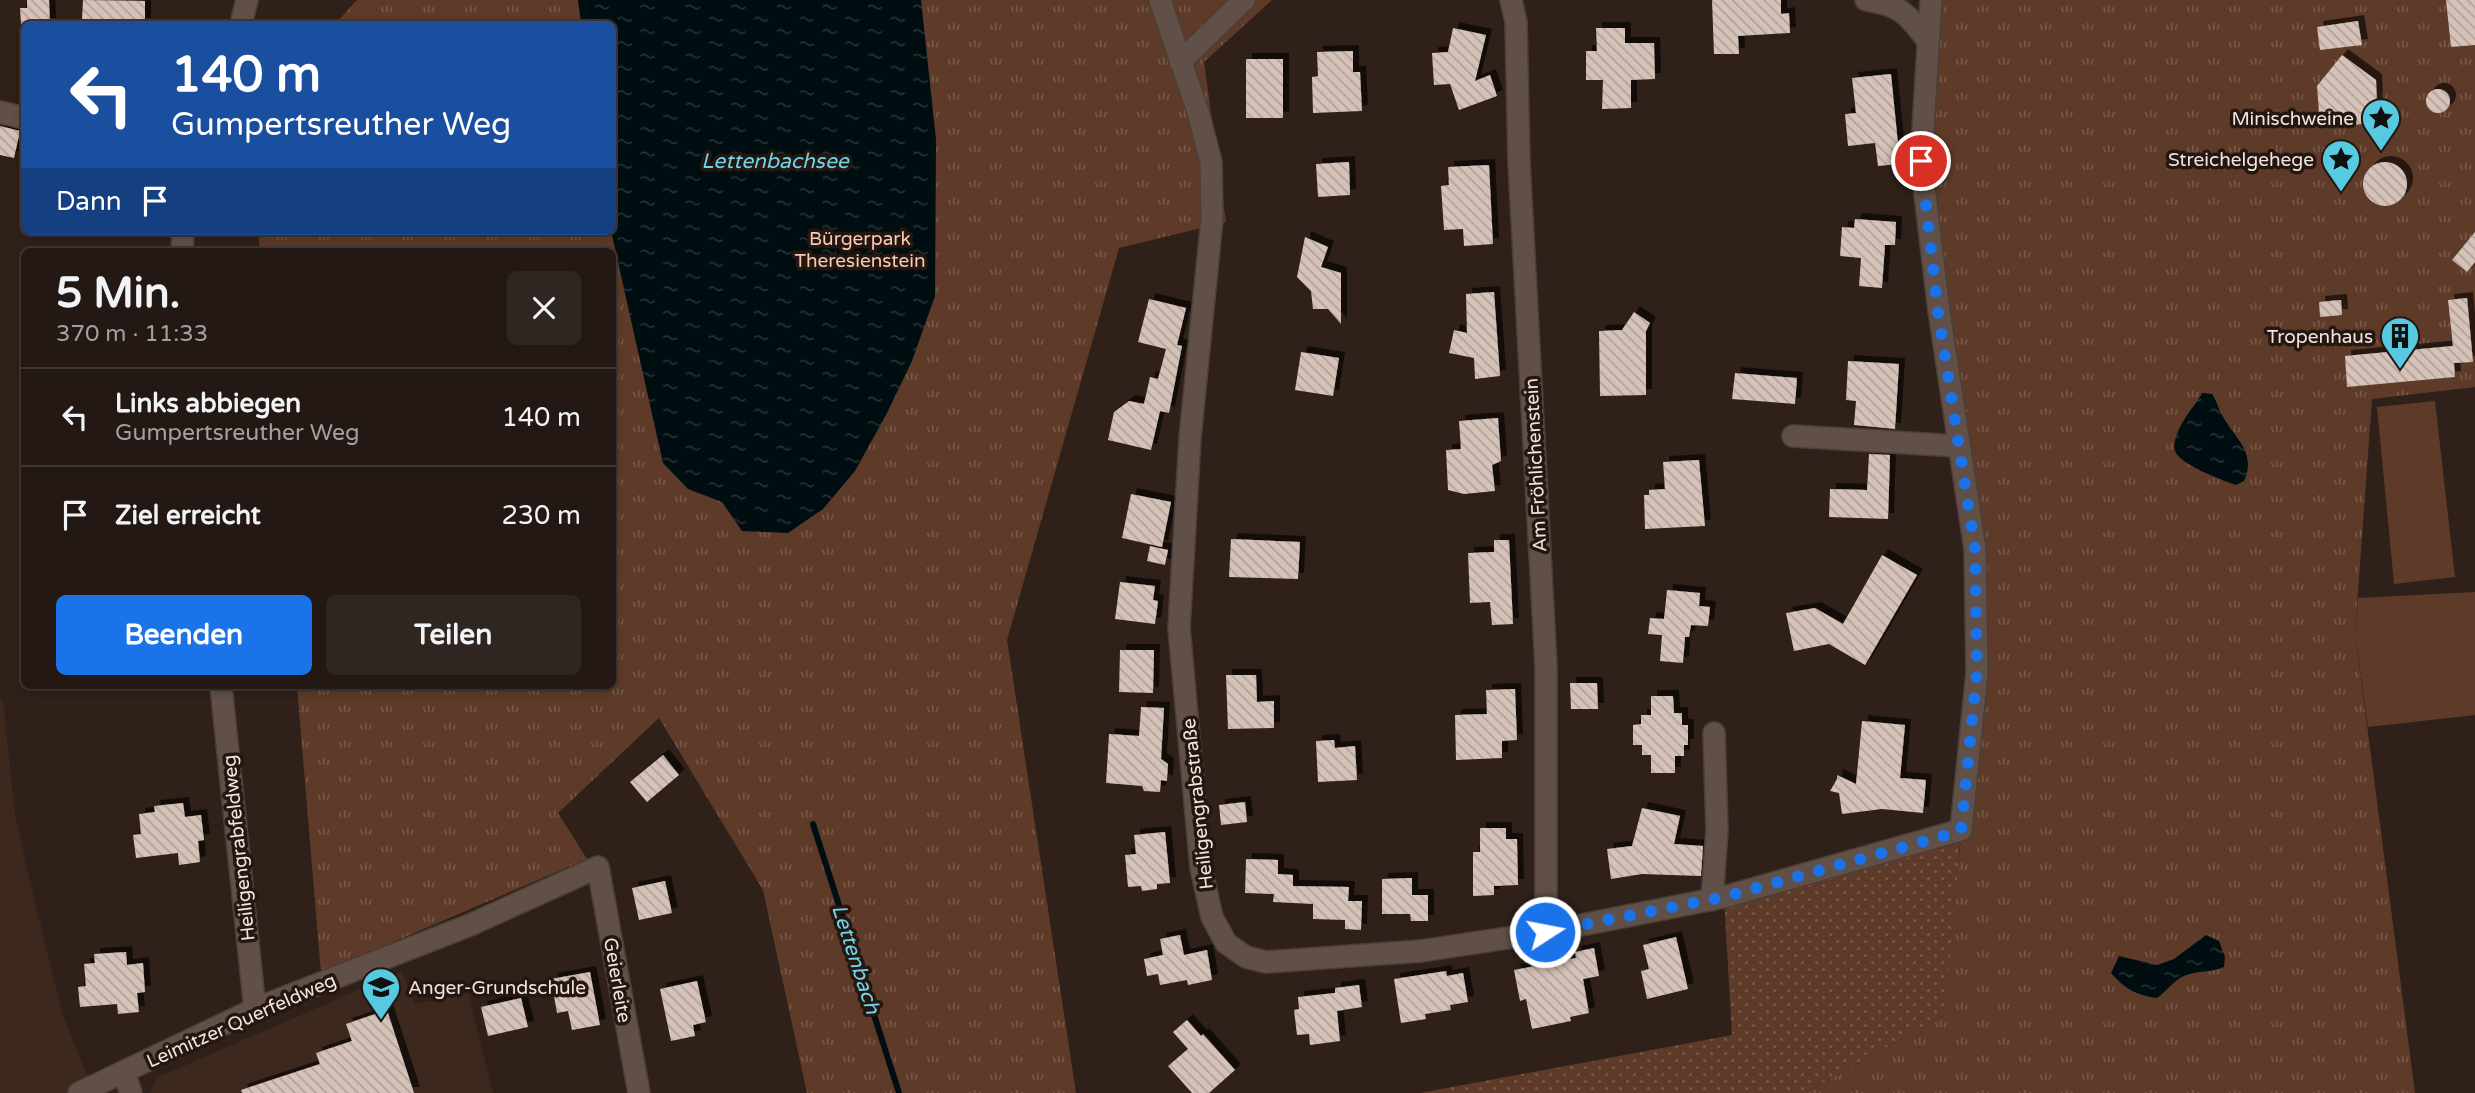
<!DOCTYPE html>
<html lang="de">
<head>
<meta charset="utf-8">
<style>
  :root { --surface:#231813; --page:#2f2521; --text:#f1f3f6; --muted:#a3a0a0; --line:#403733; --accent:#1a73e8 }
  body { margin:0; font-family:"Varela Round",sans-serif; background:var(--page); color:var(--text); height:100vh; display:flex; flex-direction:column; font-size:26px; white-space:nowrap }
  * { box-sizing:border-box; margin:0 }
  p { font-size:23px; color:var(--muted) }
  .icon { flex:none; width:38px; height:38px; fill:none; stroke:currentColor; stroke-width:2; stroke-linecap:round; stroke-linejoin:round }
  .map { position:relative; flex:1; overflow:hidden }
  .sheet { position:absolute; left:21px; top:248px; width:595px; height:441px; display:flex; flex-direction:column; background:var(--surface); border-radius:10px; box-shadow:0 4px 10px #0003,0 0 0 2px var(--line) }
  .sheet>* { flex:none }
  .hud { position:absolute; left:21px; top:21px; width:595px; height:214px; border-radius:10px; box-shadow:0 4px 10px #0003,0 0 0 2px var(--line); background:#1a4fa0; color:#fff; overflow:hidden }
  .pin { position:absolute; display:grid; place-items:center; width:60px; height:60px; color:#fff; margin:-30px; border:4px solid #fff; border-radius:50%; box-shadow:0 2px 7px #0007 }
  .me { position:absolute; width:77px; margin:-38px; rotate:79deg; stroke-linejoin:round; filter:drop-shadow(0 0 5px #0008) }
  .turn { display:flex; align-items:center; gap:24px; height:147px; padding:0 35px; font-size:32px }
  .turn .icon { width:91px; height:91px; stroke-width:2.5 }
  .turn b { display:block; font-size:49px; line-height:60px }
  .then { display:flex; align-items:center; height:66px; padding:0 35px; background:#0003; gap:14px; font-size:26px }
  .round { display:grid; place-items:center; flex:none; width:74px; height:74px; border-radius:10px; background:var(--page) }
  .head { display:flex; align-items:center; justify-content:space-between; height:119px; padding:0 35px }
  h1 { font-size:42px; font-weight:800; line-height:52px }
  .cta { display:flex; gap:14px; margin-top:auto; padding:14px 35px }
  .cta a { flex:1; height:80px; border-radius:10px; background:var(--accent); color:#fff; font-size:28px; font-weight:800; line-height:80px; text-align:center }
  .cta a+a { background:var(--page); color:var(--text) }
  ul { padding:0; list-style:none }
  li { display:flex; align-items:center; gap:21px; height:98px; padding:0 35px; border-top:2px solid var(--line) }
  li div { flex:1 }
  li b { display:block; font-size:26px }
  li em { font-style:normal }
  .map>svg:first-child { display:block }
</style>
</head>
<body>
<div class="map">
<svg width="2475" height="1093" viewBox="0 0 2475 1093">
  <defs>
    <pattern id="grass-dots" width="8" height="8" patternUnits="userSpaceOnUse" patternTransform="scale(1.75)"><rect width="8" height="8" fill="#5e3b28"/><path d="M2 2h.1M6 6h.1" fill="none" stroke="#755747" stroke-width="1.8" stroke-linecap="round"/></pattern>
    <pattern id="park-tufts" width="24" height="20" patternUnits="userSpaceOnUse" patternTransform="scale(1.75)"><rect width="24" height="20" fill="#5e3b28"/><path d="M3 7l-1-3M5 7V3M7 7l1-3M15 17l-1-3M17 17v-4M19 17l1-3" fill="none" stroke="#755747"/></pattern>
    <pattern id="water-ripples" width="26" height="14" patternUnits="userSpaceOnUse" patternTransform="scale(1.75)"><rect width="26" height="14" fill="#000e12"/><path d="M2 4q2-2 4 0t4 0M15 11q2-2 4 0t4 0" fill="none" stroke="#263134"/></pattern>
    <pattern id="building-back-hatch" width="6" height="6" patternUnits="userSpaceOnUse" patternTransform="scale(1.75)"><rect width="6" height="6" fill="#d5c2b8"/><path d="M-1 5l2 2M0 0l6 6M5-1l2 2" fill="none" stroke="#b2a29b"/></pattern>
    <filter id="shadow"><feDropShadow dx="6" dy="-6" stdDeviation="0" flood-color="#0009"/></filter>
  </defs>
  <rect width="100%" height="100%" fill="#2f2019"/>
  <path fill="#3c281d" d="M 0,699 L 3,701 L 15,813 L 26,865 L 63,1015 L 94,1093 L 0,1093 Z
    M 402,971 L 415,1004 L 468,993 L 493,1093 L 150,1093 L 156,1078 Z"/>
  <path fill="url(#grass-dots)" d="M 1961,830 L 1946,1014 L 1805,1093 L 1420,1093 L 1732,1035 L 1724,897 Z"/>
  <path fill="url(#park-tufts)" d="M 357,0 L 1272,0 L 1204,62 L 1226,222 L 1119,248 L 1007,640 L 1076,1093 L 807,1093 L 763,890 L 659,718 L 558,813 L 587,859 L 321,973 L 297,686 L 612,686 L 612,252 L 260,252 L 258,231 L 612,231 L 612,24 L 335,24 Z
    M 1931,0 L 2475,0 L 2475,387 L 2372,399 L 2355,633 L 2415,1093 L 1805,1093 L 1946,1014 L 1952,927 L 1971,739 L 1975,549 L 1921,161 Z"/>
  <path fill="#5e3b28" d="M 2435,401 L 2455,577 L 2394,584 L 2377,407 Z
    M 2475,592 L 2475,715 L 2368,727 L 2355,633 L 2358,598 Z"/>
  <path fill="url(#water-ripples)" d="M 578,0 L 921,0 L 936,139 L 935,296 L 912,361 L 886,415 L 855,471 L 823,509 L 788,533 L 742,531 L 722,502 L 688,489 L 663,463 L 611,231 L 612,24 L 581,24 Z
    M 2202,393 L 2212,394 C 2217,401 2218,408 2222,415 C 2235,439 2257,452 2244,481 L 2236,485 C 2222,480 2180,465 2175,451 C 2172,443 2179,428 2184,420 C 2189,411 2197,403 2202,393 Z
    M 2206,935 L 2219,941 L 2225,957 L 2224,967 C 2211,973 2197,970 2184,976 C 2174,980 2166,992 2157,998 C 2136,995 2125,989 2111,973 L 2119,956 L 2157,965 L 2174,959 Z"/>
  <g fill="none" stroke-linecap="round" stroke-linejoin="round">
    <path stroke="#000e12" stroke-width="6" d="M 813,824 L 899,1093"/>
  </g>
  <path fill="url(#building-back-hatch)" filter="url(#shadow)" d="M 27,0 L 49,0 L 50,24 L 21,24 L 20,8 L 27,8 Z
    M 83,0 L 145,1 L 145,24 L 87,24 L 87,19 L 82,19 Z
    M 1712,0 L 1781,0 L 1781,14 L 1789,13 L 1790,33 L 1738,36 L 1739,54 L 1714,54 Z
    M 2446,0 L 2475,0 L 2475,45 L 2451,47 Z
    M 2358,21 L 2362,45 L 2320,50 L 2317,27 Z
    M 1453,28 L 1486,35 L 1475,81 L 1490,75 L 1497,96 L 1459,110 L 1450,84 L 1434,85 L 1432,53 L 1448,52 Z
    M 1596,28 L 1625,28 L 1625,43 L 1654,43 L 1655,79 L 1631,80 L 1631,108 L 1602,109 L 1603,80 L 1586,80 L 1586,51 L 1597,51 Z
    M 1353,51 L 1353,72 L 1360,72 L 1362,111 L 1313,113 L 1312,77 L 1318,76 L 1317,52 Z
    M 2342,55 L 2376,80 L 2377,105 L 2362,124 L 2338,127 L 2319,112 L 2317,86 Z
    M 1246,59 L 1283,59 L 1283,118 L 1246,118 Z
    M 1891,74 L 1900,164 L 1878,166 L 1875,143 L 1848,146 L 1845,114 L 1856,113 L 1852,78 Z
    M2426 101a12 12 0 1 1 24 0a12 12 0 1 1-24 0Z
    M 0,126 L 20,131 L 14,158 L 0,155 Z
    M 1349,162 L 1350,195 L 1318,197 L 1316,164 Z
    M2363 184a22 22 0 1 1 44 0a22 22 0 1 1-44 0Z
    M 1489,165 L 1493,244 L 1464,246 L 1463,229 L 1444,230 L 1441,186 L 1449,185 L 1448,167 Z
    M 1855,219 L 1896,222 L 1895,245 L 1885,245 L 1882,288 L 1859,286 L 1861,258 L 1840,256 L 1842,227 L 1854,228 Z
    M 2475,232 L 2475,262 L 2467,272 L 2452,260 Z
    M 1305,237 L 1328,247 L 1321,267 L 1341,273 L 1341,324 L 1328,309 L 1313,309 L 1311,291 L 1297,277 Z
    M 1494,292 L 1500,376 L 1475,379 L 1474,358 L 1449,353 L 1454,330 L 1467,333 L 1466,294 Z
    M 2467,298 L 2473,362 L 2454,363 L 2455,377 L 2347,387 L 2345,356 L 2453,346 L 2448,300 Z
    M 1149,299 L 1186,308 L 1177,345 L 1182,346 L 1169,413 L 1160,411 L 1151,450 L 1108,440 L 1114,412 L 1129,401 L 1144,404 L 1150,377 L 1158,379 L 1166,349 L 1138,342 Z
    M 2341,300 L 2342,315 L 2320,317 L 2319,302 Z
    M 1634,312 L 1650,323 L 1646,331 L 1646,395 L 1600,396 L 1599,331 L 1622,330 Z
    M 1301,352 L 1339,358 L 1333,396 L 1295,390 Z
    M 1848,361 L 1899,364 L 1895,429 L 1854,425 L 1856,401 L 1846,400 Z
    M 1735,373 L 1797,378 L 1795,404 L 1732,399 Z
    M 1498,418 L 1501,461 L 1492,465 L 1495,491 L 1464,494 L 1448,490 L 1446,450 L 1461,449 L 1459,421 Z
    M 1869,454 L 1890,455 L 1888,519 L 1829,517 L 1830,489 L 1867,490 Z
    M 1699,460 L 1705,526 L 1645,529 L 1644,495 L 1649,495 L 1649,490 L 1665,489 L 1663,462 Z
    M 1131,494 L 1171,502 L 1162,547 L 1122,538 Z
    M 1231,539 L 1300,542 L 1298,579 L 1229,577 Z
    M 1494,540 L 1509,540 L 1513,624 L 1492,625 L 1490,602 L 1470,603 L 1468,553 L 1494,552 Z
    M 1150,546 L 1168,550 L 1165,565 L 1147,561 Z
    M 1882,555 L 1917,575 L 1865,665 L 1829,644 L 1794,651 L 1786,613 L 1815,608 L 1843,624 Z
    M 1120,582 L 1155,586 L 1153,600 L 1158,601 L 1155,624 L 1115,619 Z
    M 1667,590 L 1700,593 L 1699,606 L 1710,607 L 1708,626 L 1691,625 L 1689,637 L 1685,637 L 1683,663 L 1660,661 L 1662,635 L 1648,634 L 1650,618 L 1664,619 Z
    M 1120,650 L 1154,650 L 1153,693 L 1119,692 Z
    M 1226,675 L 1256,675 L 1257,702 L 1274,701 L 1274,728 L 1228,729 Z
    M 1570,683 L 1597,683 L 1598,709 L 1571,709 Z
    M 1515,689 L 1517,740 L 1502,741 L 1502,758 L 1456,760 L 1455,715 L 1487,714 L 1486,690 Z
    M 1651,696 L 1673,696 L 1674,713 L 1682,713 L 1682,725 L 1688,725 L 1688,745 L 1684,745 L 1684,756 L 1675,756 L 1675,773 L 1651,773 L 1651,755 L 1642,755 L 1642,745 L 1633,745 L 1633,725 L 1641,724 L 1641,715 L 1651,715 Z
    M 1141,707 L 1164,708 L 1161,759 L 1168,764 L 1167,781 L 1161,780 L 1160,792 L 1144,791 L 1142,786 L 1106,783 L 1109,734 L 1139,736 Z
    M 1862,721 L 1905,725 L 1900,778 L 1926,780 L 1923,813 L 1882,809 L 1842,814 L 1839,793 L 1830,791 L 1837,779 L 1837,775 L 1856,784 Z
    M 1334,740 L 1335,748 L 1355,746 L 1357,780 L 1318,782 L 1316,741 Z
    M 663,755 L 679,775 L 647,802 L 630,782 Z
    M 1245,802 L 1247,822 L 1221,825 L 1219,805 Z
    M 183,803 L 185,817 L 201,815 L 204,840 L 198,841 L 200,862 L 179,865 L 178,853 L 136,858 L 133,835 L 141,834 L 139,814 L 155,812 L 154,806 Z
    M 1642,808 L 1680,816 L 1674,844 L 1703,846 L 1701,876 L 1642,874 L 1611,879 L 1607,849 L 1632,846 Z
    M 1480,828 L 1506,828 L 1506,839 L 1517,839 L 1518,885 L 1494,886 L 1494,895 L 1473,896 L 1473,852 L 1480,852 Z
    M 1165,832 L 1170,883 L 1157,884 L 1157,889 L 1142,891 L 1141,886 L 1128,887 L 1125,855 L 1136,854 L 1134,835 Z
    M 1246,859 L 1278,860 L 1278,874 L 1293,875 L 1293,886 L 1349,887 L 1348,901 L 1362,901 L 1361,930 L 1345,929 L 1345,920 L 1313,919 L 1313,904 L 1273,902 L 1274,894 L 1245,893 Z
    M 1412,878 L 1412,895 L 1428,895 L 1428,921 L 1411,921 L 1410,914 L 1382,914 L 1382,879 Z
    M 665,881 L 672,913 L 639,920 L 632,888 Z
    M 1180,935 L 1184,955 L 1207,950 L 1212,980 L 1188,985 L 1187,980 L 1160,985 L 1158,974 L 1147,976 L 1144,959 L 1163,955 L 1160,939 Z
    M 1676,937 L 1688,989 L 1647,999 L 1641,971 L 1649,969 L 1643,945 Z
    M 1594,948 L 1599,976 L 1583,979 L 1589,1013 L 1570,1017 L 1571,1021 L 1532,1029 L 1526,999 L 1520,1001 L 1514,970 L 1576,958 L 1575,952 Z
    M 126,952 L 127,965 L 143,963 L 145,992 L 137,993 L 139,1012 L 118,1014 L 117,1004 L 80,1007 L 78,987 L 86,986 L 84,964 L 95,963 L 94,954 Z
    M 1446,971 L 1447,976 L 1463,973 L 1468,1002 L 1450,1005 L 1451,1010 L 1425,1014 L 1426,1019 L 1401,1023 L 1394,979 Z
    M 590,972 L 600,1025 L 572,1030 L 568,1011 L 557,1013 L 551,979 Z
    M 697,981 L 706,1022 L 693,1025 L 695,1036 L 671,1041 L 660,989 Z
    M 1359,985 L 1362,1007 L 1337,1011 L 1340,1041 L 1310,1045 L 1309,1034 L 1297,1035 L 1294,1010 L 1299,1009 L 1298,997 L 1335,993 L 1335,988 Z
    M 521,998 L 528,1027 L 488,1036 L 481,1007 Z
    M 387,1010 L 414,1093 L 242,1093 L 241,1090 L 320,1064 L 316,1053 L 352,1041 L 346,1024 Z
    M 1187,1020 L 1201,1036 L 1203,1034 L 1235,1070 L 1209,1093 L 1192,1093 L 1168,1066 L 1188,1049 L 1173,1032 Z"/>
  <g fill="none" stroke-linecap="round" stroke-linejoin="round">
    <g stroke="#4a3e39" stroke-width="24">
      <path id="minor" d="M 1160,0 L 1198,112 L 1211,162 L 1212,219 L 1190,438 L 1179,628 L 1201,868 L 1212,917 L 1226,943 L 1246,957 L 1266,962 L 1421,951 L 1546,932 L 1724,897 L 1961,830 L 1977,672 L 1975,549 L 1939,311 L 1921,161 L 1931,0
        M 1511,0 L 1516,22 L 1519,162 L 1546,666 L 1546,932
        M 1866,0 C 1902,6 1906,13 1928,41
        M 241,24 L 247,0
        M 1180,62 L 1244,0
        M 0,112 L 24,118
        M 182,252 L 183,231
        M 1793,436 L 1958,446
        M 221,686 L 255,1009
        M 1712,900 L 1717,830 L 1714,733
        M 124,1072 L 131,1093
        M 79,1093 L 255,1009 L 470,925 L 598,867 L 639,1093"/>
    </g>
    <use href="#minor" stroke="#615048" stroke-width="21"/>
  </g>
  <g fill="none" stroke-linecap="round" stroke-linejoin="round">
    <path stroke="#1a73e8" stroke-width="12" stroke-dasharray="0 21.6" d="M 1545,932 L 1724,897 L 1961,831 L 1977,672 L 1975,549 L 1938,312 L 1921,161"/>
  </g>
  <defs>
    <g id="sight-pin" transform="scale(2.0125)"><path d="M0 17L-7.5 6A9.5 9.5 0 1 1 7.5 6Z" fill="#55cae0" stroke="#251710"/><path d="M0-6L1.8-2.2L6-1.7L2.9 1.2L3.7 5.4L0 3.3L-3.7 5.4L-2.9 1.2L-6-1.7L-1.8-2.2Z" fill="#111"/></g>
    <g id="building-pin" transform="scale(2.0125)"><path d="M0 17L-7.5 6A9.5 9.5 0 1 1 7.5 6Z" fill="#55cae0" stroke="#251710"/><path d="M-4-6H4V6H1V3H-1V6H-4ZM-2.5-4.3h1.7v1.8h-1.7ZM.8-4.3h1.7v1.8H.8ZM-2.5-1h1.7V.8h-1.7ZM.8-1h1.7V.8H.8Z" fill="#111"/></g>
    <g id="school-pin" transform="scale(2.0125)"><path d="M0 17L-7.5 6A9.5 9.5 0 1 1 7.5 6Z" fill="#55cae0" stroke="#251710"/><path d="M0-5L7-2L0 1L-7-2ZM-4 1L0 2.5L4 1V4Q0 6-4 4Z" fill="#111"/></g>
  </defs>
  <g fill-rule="evenodd">
    <use href="#sight-pin" x="2381" y="118"/>
    <use href="#sight-pin" x="2341" y="159"/>
    <use href="#building-pin" x="2400" y="336"/>
    <use href="#school-pin" x="381" y="987"/>
  </g>
  <g text-anchor="middle" stroke-width="7" stroke-linejoin="round" paint-order="stroke">
    <g font-size="19" fill="#efe4df" stroke="#251710" text-anchor="end">
      <text x="2354" y="125">Minischweine</text>
      <text x="2314" y="166">Streichelgehege</text>
      <text x="2373" y="343">Tropenhaus</text>
      <text x="408" y="994" text-anchor="start">Anger-Grundschule</text>
    </g>
    <g font-size="19" fill="#f7cab3" stroke="#251710">
      <text x="860" y="245">Bürgerpark<tspan x="860" dy="22">Theresienstein</tspan></text>
    </g>
    <g font-size="19" fill="#efe4df" stroke="#251710">
      <text transform="translate(1535 465) rotate(-93)" y="7">Am Fröhlichenstein</text>
      <text transform="translate(1197 804) rotate(-96)" y="7">Heiligengrabstraße</text>
      <text transform="translate(238 848) rotate(-96)" y="7">Heiligengrabfeldweg</text>
      <text transform="translate(618 980) rotate(80)" y="7">Geierleite</text>
      <text transform="translate(241 1020) rotate(-24)" y="7">Leimitzer Querfeldweg</text>
    </g>
    <g font-size="21" font-style="italic" fill="#6dd5ea" stroke="#251710">
      <text x="775" y="168">Lettenbachsee</text>
      <text transform="translate(856 959) rotate(72)" y="7">Lettenbach</text>
    </g>
  </g>
</svg>
<div class="pin" style="left:1921px;top:161px;background:#d93025"><svg class="icon" aria-label="arrive" viewBox="0 0 24 24"><path d="M6 21V4h12l-3 4 3 4H6"/></svg></div>
<svg class="me" style="left:1545px;top:932px" viewBox="-20 -20 40 40"><circle r="17" fill="#1a73e8" stroke="#fff" stroke-width="3"/><path d="M0-11L8 9 0 5-8 9z" fill="#fff"/></svg>
<div class="hud">
<div class="turn"><svg class="icon" aria-label="left" viewBox="0 0 24 24"><path d="M17 20v-9H6M10 6l-5 5 5 5"/></svg><div><b>140 m</b>Gumpertsreuther Weg</div></div>
<div class="then">Dann<svg class="icon" aria-label="arrive" viewBox="0 0 24 24"><path d="M6 21V4h12l-3 4 3 4H6"/></svg></div>
</div>
<section class="sheet">
<div class="head"><div><h1>5 Min.</h1><p>370 m · 11:33</p></div><a class="round"><svg class="icon" aria-label="close" viewBox="0 0 24 24"><path d="M6 6l12 12M18 6L6 18"/></svg></a></div>
<ul>
<li><svg class="icon" aria-label="left" viewBox="0 0 24 24"><path d="M17 20v-9H6M10 6l-5 5 5 5"/></svg><div><b>Links abbiegen</b><p>Gumpertsreuther Weg</p></div><em>140 m</em></li>
<li><svg class="icon" aria-label="arrive" viewBox="0 0 24 24"><path d="M6 21V4h12l-3 4 3 4H6"/></svg><div><b>Ziel erreicht</b></div><em>230 m</em></li>
</ul>
<div class="cta"><a>Beenden</a><a>Teilen</a></div>
</section>
</div>
</body>
</html>
